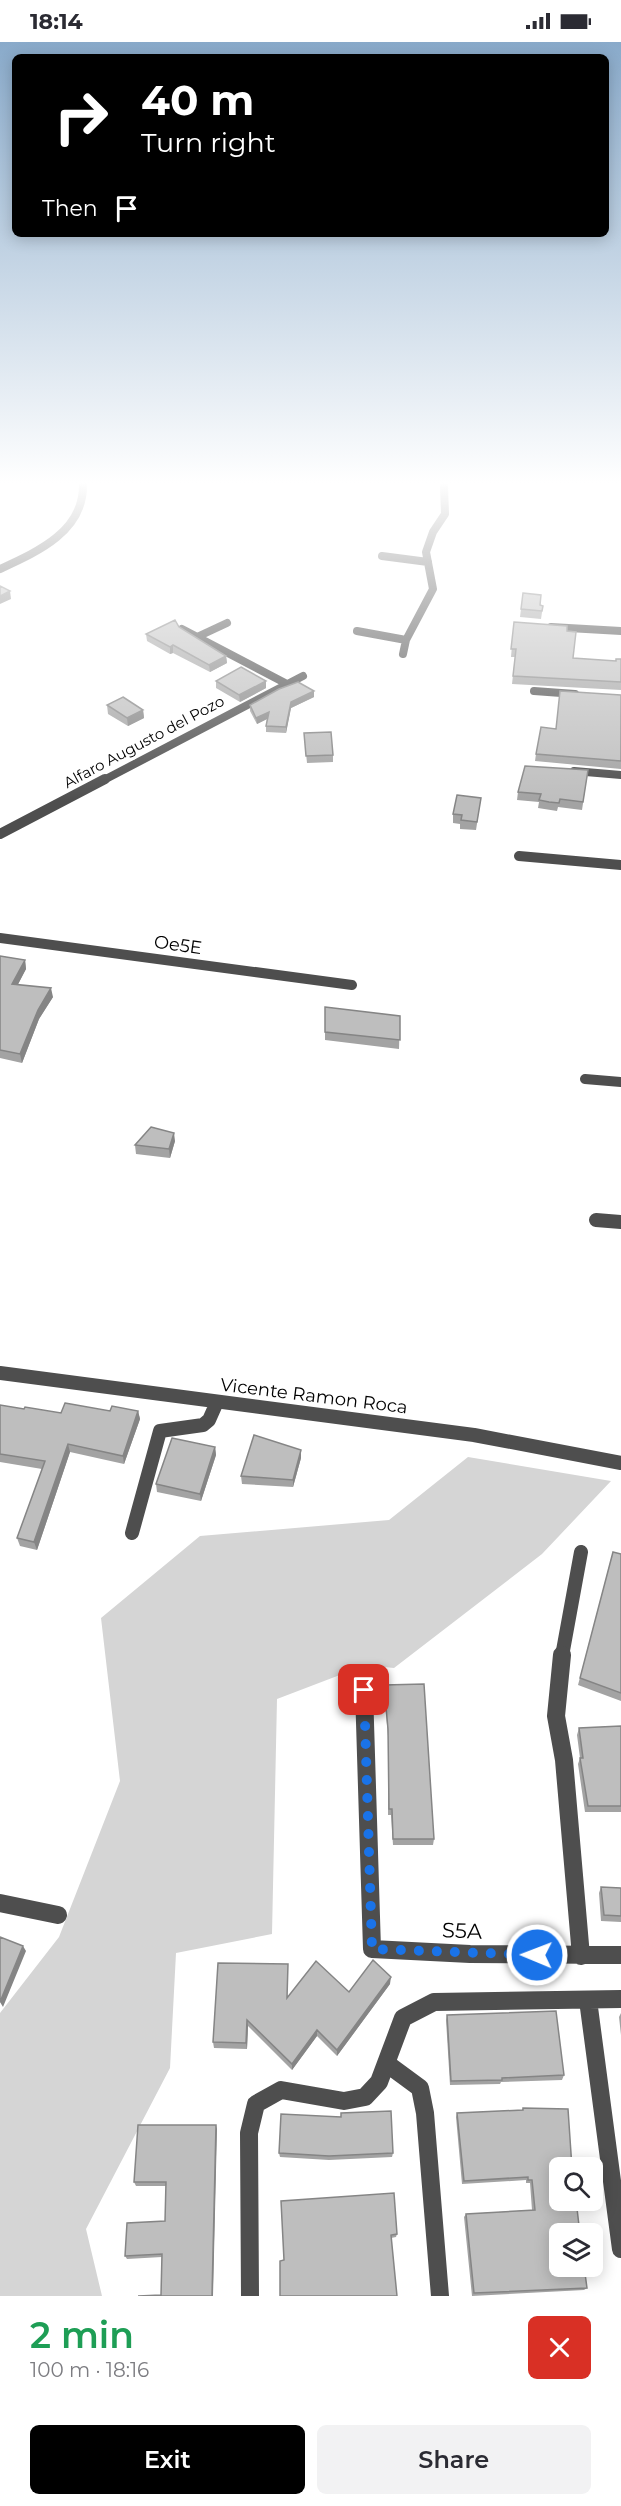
<!DOCTYPE html>
<html lang="en">
<head>
<meta charset="utf-8">
<style>
  :root { --surface:#fff; --page:#f2f2f3; --text:#2b2b33; --muted:#7c7c81; --accent:#000 }
  body { margin:0; font-family:Montserrat,sans-serif; background:var(--page); color:var(--text); height:100vh; display:flex; flex-direction:column; font-size:22px; white-space:nowrap }
  * { box-sizing:border-box; margin:0 }
  p { font-size:20px; color:var(--muted) }
  .icon { flex:none; width:33px; height:33px; fill:none; stroke:currentColor; stroke-width:2; stroke-linecap:round; stroke-linejoin:round }
  .map { position:relative; height:2254px; overflow:hidden }
  .panel { display:flex; flex-direction:column; background:var(--surface); flex:1 }
  .panel>* { flex:none }
  .banner { position:absolute; left:12px; top:12px; width:597px; height:183px; border-radius:9px; box-shadow:0 3px 15px #0003; background:#000; color:#fff; overflow:hidden }
  .controls { position:absolute; left:549px; top:2115px; display:grid; gap:12px }
  .controls a { display:grid; place-items:center; width:54px; height:54px; border-radius:9px; background:var(--surface); box-shadow:0 3px 15px #0003; font-size:30px }
  .pin { position:absolute; display:grid; place-items:center; width:51px; height:51px; color:#fff; margin:-26px; border-radius:12px; box-shadow:0 3px 9px #0006 }
  .me { position:absolute; width:66px; margin:-33px; rotate:271deg; stroke-linejoin:round; filter:drop-shadow(0 0 4px #0008) }
  .turn { display:flex; align-items:center; gap:21px; height:126px; padding:0 30px; font-size:27px }
  .turn .icon { width:78px; height:78px; stroke-width:2.5 }
  .turn b { display:block; font-size:42px; line-height:51px }
  .then { display:flex; align-items:center; height:57px; padding:0 30px; background:#0003; gap:12px; font-size:22px }
  .round { display:grid; place-items:center; flex:none; width:63px; height:63px; border-radius:9px; background:var(--page) }
  .summary { display:flex; align-items:center; justify-content:space-between; height:102px; padding:0 30px }
  h1 { font-size:36px; font-weight:600; line-height:45px; color:#1e9e55 }
  .primary-button { display:flex; gap:12px; margin-top:auto; padding:12px 30px }
  .primary-button a { flex:1; height:69px; border-radius:9px; background:var(--accent); color:#fff; font-size:24px; font-weight:600; line-height:69px; text-align:center }
  .primary-button a+a { background:var(--page); color:var(--text) }
  .status { display:flex; justify-content:space-between; align-items:center; height:42px; padding:0 30px; background:var(--surface); direction:ltr }
  .status svg { height:16px; fill:currentColor }
  .map>svg:first-child { display:block }
</style>
</head>
<body>
<div class="status"><b>18:14</b><svg viewBox="0 0 49 12"><path d="M0 12V9h3v3zM5 12V6h3v6zM10 12V3h3v9zM15 12V0h3v12zM26 1h20v11H26zM47 4h2v5h-2z"/></svg></div>
<div class="map">
<svg width="621" height="2254" viewBox="0 0 621 2254">
  <rect width="100%" height="100%" fill="#fff"/>
  <path fill="#d5d5d5" d="M 468,1415 L 611,1439 L 542,1512 L 394,1626 L 366,1623 L 277,1657 L 272,1892 L 176,1911 L 170,2026 L 86,2187 L 102,2254 L 0,2254 L 0,1971 L 59,1895 L 120,1739 L 101,1576 L 200,1494 L 389,1478 Z"/>
  <g fill="none" stroke-linecap="round" stroke-linejoin="round">
    <path stroke="#4e4e4e" stroke-width="8" d="M 382,514 L 428,520
      M 0,527 C 37,510 83,490 83,444
      M 551,585 L 621,589
      M 182,587 L 287,642
      M 357,589 L 406,598
      M 197,595 L 227,581
      M 403,612 L 406,598 L 433,547 L 426,510 L 433,490 L 445,472 L 444,444
      M 534,649 L 575,652
      M 574,729 L 621,733
      M 102,739 L 303,634"/>
    <path stroke="#4e4e4e" stroke-width="10" d="M 0,792 L 105,737
      M 519,814 L 621,823
      M 0,896 L 352,943
      M 585,1037 L 621,1040"/>
    <path stroke="#4e4e4e" stroke-width="14" d="M 596,1178 L 621,1180
      M 0,1331 L 474,1393 L 621,1421
      M 132,1491 L 160,1389 L 203,1383 L 209,1378 L 217,1360
      M 562,1614 L 581,1510"/>
    <path stroke="#4e4e4e" stroke-width="18" d="M 562,1613 L 556,1674 L 564,1718 L 581,1914
      M 364,1648 L 372,1907 L 470,1912 L 621,1913
      M 0,1861 L 58,1873
      M 588,1958 L 621,2207
      M 386,2021 L 420,2046 L 425,2071 L 440,2254
      M 250,2254 L 249,2091 L 256,2062 L 281,2048 L 344,2059 L 365,2055 L 379,2040 L 403,1976 L 434,1960 L 621,1957"/>
  </g>
  <path fill="#a3a3a3" d="M 523,551 L 540,563 L 543,564 L 541,577 L 520,575 Z
    M 514,580 L 567,589 L 573,616 L 616,619 L 621,617 L 621,648 L 512,642 L 515,615 L 511,615 Z
    M 179,585 L 226,614 L 227,621 L 210,630 L 173,611 L 170,612 L 147,599 L 146,592 Z
    M 216,639 L 266,646 L 240,660 L 216,646 Z
    M 314,649 L 314,655 L 291,666 L 286,691 L 266,690 L 266,684 L 267,677 L 257,682 L 250,669 L 250,663 Z
    M 621,653 L 621,727 L 535,719 L 536,712 L 555,687 Z
    M 107,663 L 143,668 L 144,676 L 128,684 L 108,672 Z
    M 304,691 L 333,713 L 333,720 L 307,721 Z
    M 588,728 L 582,768 L 558,765 L 557,769 L 538,766 L 539,760 L 517,758 L 518,750 Z
    M 481,756 L 476,788 L 460,787 L 460,782 L 453,781 L 453,772 Z
    M 0,914 L 25,918 L 26,927 L 18,942 L 53,955 L 39,977 L 22,1021 L 0,1016 Z
    M 325,965 L 400,974 L 399,1007 L 325,998 Z
    M 175,1099 L 170,1116 L 136,1112 L 135,1103 Z
    M 0,1363 L 24,1367 L 61,1371 L 138,1369 L 140,1377 L 124,1422 L 70,1410 L 37,1508 L 20,1504 L 17,1496 L 42,1427 L 0,1420 Z
    M 215,1405 L 216,1413 L 201,1459 L 157,1450 L 156,1442 Z
    M 301,1416 L 293,1445 L 242,1442 L 241,1434 Z
    M 621,1512 L 621,1659 L 578,1643 L 611,1517 Z
    M 384,1643 L 434,1797 L 433,1803 L 393,1803 L 391,1773 L 388,1773 L 388,1694 L 384,1650 Z
    M 621,1684 L 621,1770 L 585,1770 L 578,1722 L 580,1716 L 577,1693 L 579,1686 Z
    M 601,1845 L 621,1846 L 621,1880 L 601,1879 L 599,1851 Z
    M 218,1921 L 288,1956 L 349,1950 L 390,1942 L 337,2014 L 317,1994 L 292,2028 L 248,1984 L 247,2007 L 214,2006 L 213,2000 Z
    M 621,1971 L 621,1993 L 619,1975 Z
    M 447,1973 L 564,2033 L 562,2038 L 501,2040 L 500,2042 L 450,2043 L 446,1978 Z
    M 523,2066 L 560,2126 L 587,2246 L 584,2248 L 472,2254 L 464,2175 L 466,2172 L 532,2168 L 530,2141 L 526,2141 L 526,2138 L 462,2142 L 456,2075 L 457,2071 L 522,2068 Z
    M 217,2087 L 161,2253 L 162,2215 L 127,2217 L 125,2214 L 165,2179 L 166,2144 L 136,2144 L 134,2140 Z
    M 279,2111 L 393,2111 L 392,2115 L 329,2118 L 280,2115 Z
    M 281,2159 L 397,2192 L 396,2195 L 284,2218 Z"/>
  <path fill="#858585" d="M 10,549 L 11,557 L 0,562 L 0,554 Z
    M 173,603 L 173,611 L 170,612 L 170,605 Z
    M 226,614 L 227,621 L 210,630 L 209,623 Z
    M 266,639 L 266,646 L 240,660 L 239,653 Z
    M 314,649 L 314,655 L 291,666 L 286,691 L 286,685 L 291,660 Z
    M 143,668 L 144,676 L 128,684 L 127,676 Z
    M 269,670 L 269,676 L 257,682 L 256,676 Z
    M 25,918 L 26,927 L 14,950 L 12,942 Z
    M 51,946 L 53,955 L 39,977 L 22,1021 L 20,1012 L 38,968 Z
    M 174,1091 L 175,1099 L 170,1116 L 169,1107 Z
    M 138,1369 L 140,1377 L 124,1422 L 123,1414 Z
    M 68,1402 L 70,1410 L 37,1508 L 34,1500 Z
    M 215,1405 L 216,1413 L 201,1459 L 200,1452 Z
    M 301,1408 L 301,1416 L 293,1445 L 293,1438 Z
    M 23,1904 L 26,1909 L 3,1965 L 0,1960 Z
    M 391,1935 L 390,1942 L 337,2014 L 337,2008 Z
    M 247,1978 L 248,1984 L 247,2007 L 246,2001 Z
    M 317,1988 L 317,1994 L 292,2028 L 292,2022 Z
    M 216,2083 L 217,2087 L 213,2254 L 212,2254 Z"/>
  <path fill="#bebebe" stroke="#858585" stroke-width="1.5" d="M 0,544 L 10,549 L 0,554 Z
    M 523,551 L 541,553 L 540,563 L 543,564 L 542,569 L 521,567 Z
    M 175,578 L 179,585 L 226,614 L 209,623 L 173,603 L 170,605 L 146,592 Z
    M 514,580 L 567,584 L 567,589 L 576,590 L 573,616 L 616,619 L 616,617 L 621,617 L 621,640 L 513,634 L 516,607 L 511,607 Z
    M 241,625 L 266,639 L 239,653 L 216,639 Z
    M 298,640 L 314,649 L 291,660 L 286,685 L 266,684 L 269,670 L 256,676 L 250,663 L 279,647 Z
    M 560,649 L 621,653 L 621,719 L 536,712 L 541,685 L 556,687 Z
    M 123,655 L 143,668 L 127,676 L 107,663 Z
    M 331,690 L 333,713 L 306,714 L 304,691 Z
    M 525,724 L 588,728 L 583,760 L 560,757 L 559,761 L 549,760 L 539,758 L 541,752 L 518,750 Z
    M 457,753 L 481,756 L 477,780 L 461,778 L 462,773 L 453,772 Z
    M 0,914 L 25,918 L 12,942 L 51,946 L 38,968 L 20,1012 L 0,1008 Z
    M 325,965 L 400,974 L 400,998 L 325,990 Z
    M 151,1085 L 174,1091 L 169,1107 L 135,1103 Z
    M 65,1361 L 110,1369 L 112,1364 L 138,1369 L 123,1414 L 68,1402 L 34,1500 L 17,1496 L 45,1419 L 0,1412 L 0,1363 L 24,1367 L 25,1365 L 61,1371 Z
    M 254,1393 L 301,1408 L 293,1438 L 241,1434 Z
    M 172,1396 L 215,1405 L 200,1452 L 156,1442 Z
    M 613,1510 L 621,1512 L 621,1651 L 580,1636 Z
    M 424,1642 L 434,1797 L 393,1797 L 392,1767 L 389,1767 L 388,1687 L 384,1643 Z
    M 621,1684 L 621,1764 L 588,1764 L 580,1716 L 583,1716 L 579,1686 Z
    M 601,1845 L 621,1846 L 621,1874 L 604,1873 Z
    M 0,1895 L 23,1904 L 0,1960 Z
    M 373,1918 L 391,1935 L 337,2008 L 317,1988 L 292,2022 L 247,1978 L 246,2001 L 213,2000 L 218,1921 L 288,1922 L 287,1956 L 316,1919 L 349,1950 Z
    M 556,1969 L 564,2033 L 502,2036 L 502,2038 L 451,2039 L 447,1973 Z
    M 523,2066 L 568,2067 L 572,2126 L 560,2126 L 560,2158 L 576,2158 L 580,2192 L 560,2192 L 560,2224 L 584,2224 L 587,2246 L 474,2251 L 466,2172 L 535,2168 L 532,2138 L 528,2138 L 528,2135 L 464,2139 L 457,2071 L 523,2068 Z
    M 391,2069 L 393,2111 L 329,2114 L 279,2111 L 281,2072 L 341,2075 L 341,2071 Z
    M 138,2083 L 216,2083 L 212,2254 L 138,2254 L 161,2253 L 162,2212 L 125,2214 L 127,2181 L 165,2179 L 166,2140 L 134,2140 Z
    M 394,2151 L 397,2192 L 391,2193 L 397,2254 L 280,2254 L 280,2219 L 284,2218 L 281,2159 Z"/>
  <linearGradient id="sky" x2="0" y2="1"><stop stop-color="#89aaca"/><stop offset="0.58" stop-color="#fff"/><stop offset="1" stop-color="#fff" stop-opacity="0"/></linearGradient>
  <rect width="621" height="760" fill="url(#sky)"/>
  <g fill="none" stroke-linecap="round" stroke-linejoin="round">
    <path stroke="#1a73e8" stroke-width="10" stroke-dasharray="0 18" d="M 364,1648 L 372,1907 L 537,1913"/>
  </g>
  <g text-anchor="middle" stroke-width="6" stroke-linejoin="round" paint-order="stroke">
    <g font-size="15" fill="#000" stroke="#fff">
      <text transform="translate(144 700) rotate(-28)" y="5">Alfaro Augusto del Pozo</text>
    </g>
    <g font-size="18" fill="#000" stroke="#fff">
      <text transform="translate(178 903) rotate(8)" y="6">Oe5E</text>
      <text transform="translate(314 1354) rotate(7)" y="6">Vicente Ramon Roca</text>
    </g>
    <g font-size="21" fill="#000" stroke="#fff">
      <text transform="translate(462 1889) rotate(2)" y="7">S5A</text>
    </g>
  </g>
</svg>
<div class="controls">
<a><svg class="icon" aria-label="search" viewBox="0 0 24 24"><circle cx="10" cy="10" r="6"/><path d="M15 15l6 6"/></svg></a>
<a><svg class="icon" aria-label="layers" viewBox="0 0 24 24"><path d="M12 4l9 5-9 5-9-5zM3 14l9 5 9-5"/></svg></a>
</div>
<div class="pin" style="left:364px;top:1648px;background:#d93025"><svg class="icon" aria-label="arrive" viewBox="0 0 24 24"><path d="M6 21V4h12l-3 4 3 4H6"/></svg></div>
<svg class="me" style="left:537px;top:1913px" viewBox="-20 -20 40 40"><circle r="17" fill="#1a73e8" stroke="#fff" stroke-width="3"/><path d="M0-11L8 9 0 5-8 9z" fill="#fff"/></svg>
<div class="banner">
<div class="turn"><svg class="icon" aria-label="right" viewBox="0 0 24 24"><path d="M7 20v-9h11M14 6l5 5-5 5"/></svg><div><b>40 m</b>Turn right</div></div>
<div class="then">Then<svg class="icon" aria-label="arrive" viewBox="0 0 24 24"><path d="M6 21V4h12l-3 4 3 4H6"/></svg></div>
</div>
</div>
<section class="panel">
<div class="summary"><div><h1>2 min</h1><p>100 m · 18:16</p></div><a class="round" style="background:#d93025;color:#fff"><svg class="icon" aria-label="close" viewBox="0 0 24 24"><path d="M6 6l12 12M18 6L6 18"/></svg></a></div>
<div class="primary-button"><a>Exit</a><a>Share</a></div>
</section>
</body>
</html>
